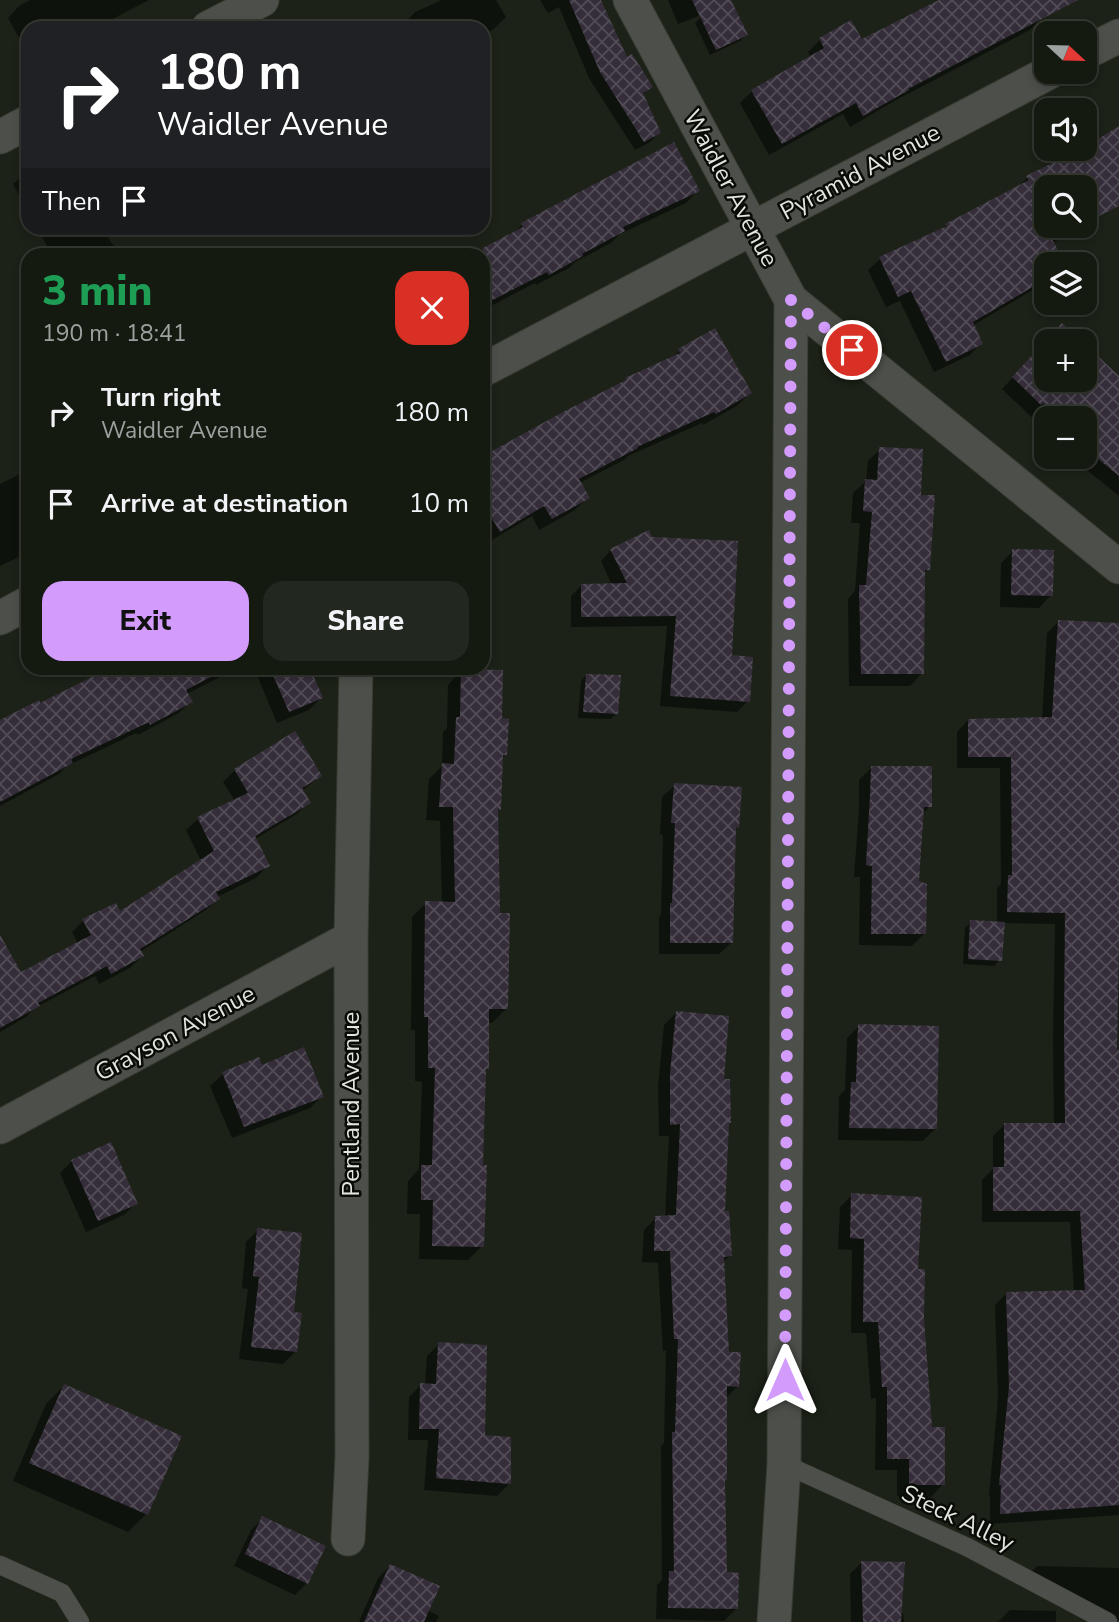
<!DOCTYPE html>
<html lang="en">
<head>
<meta charset="utf-8">
<style>
  :root { --surface:#151a11; --page:#22271f; --text:#f1f3f6; --muted:#9da19f; --line:#343831; --accent:#d39cfc }
  body { margin:0; font-family:"Nunito Sans",sans-serif; background:var(--page); color:var(--text); height:100vh; display:flex; flex-direction:column; font-size:26px; white-space:nowrap }
  * { box-sizing:border-box; margin:0 }
  p { font-size:23px; color:var(--muted) }
  .icon { flex:none; width:38px; height:38px; fill:none; stroke:currentColor; stroke-width:2; stroke-linecap:round; stroke-linejoin:round }
  .map { position:relative; flex:1; overflow:hidden }
  .sheet { position:absolute; left:21px; top:248px; width:469px; height:427px; display:flex; flex-direction:column; background:var(--surface); border-radius:21px; box-shadow:0 4px 10px #0003,0 0 0 2px var(--line) }
  .sheet>* { flex:none }
  .hud { position:absolute; left:21px; top:21px; width:469px; height:214px; border-radius:21px; box-shadow:0 4px 10px #0003,0 0 0 2px var(--line); background:#202124; color:#fff; overflow:hidden }
  .needle { width:46px; rotate:112deg }
  .tools { position:absolute; left:1034px; top:21px; display:grid; gap:14px }
  .tools a { display:grid; place-items:center; width:63px; height:63px; border-radius:14px; background:var(--surface); box-shadow:0 4px 10px #0003,0 0 0 2px var(--line); font-size:35px }
  .pin { position:absolute; display:grid; place-items:center; width:60px; height:60px; color:#fff; margin:-30px; border:4px solid #fff; border-radius:50%; box-shadow:0 2px 7px #0007 }
  .me { position:absolute; width:77px; margin:-38px; rotate:0deg; stroke-linejoin:round; filter:drop-shadow(0 0 5px #0008) }
  .turn { display:flex; align-items:center; gap:24px; height:147px; padding:0 21px; font-size:32px }
  .turn .icon { width:91px; height:91px; stroke-width:2.5 }
  .turn b { display:block; font-size:49px; line-height:60px }
  .then { display:flex; align-items:center; height:66px; padding:0 21px; background:#0003; gap:14px; font-size:26px }
  .round { display:grid; place-items:center; flex:none; width:74px; height:74px; border-radius:21px; background:var(--page) }
  .headline { display:flex; align-items:center; justify-content:space-between; height:119px; padding:0 21px }
  h1 { font-size:42px; font-weight:800; line-height:52px; color:#1e9e55 }
  .primary-button { display:flex; gap:14px; margin-top:auto; padding:14px 21px }
  .primary-button a { flex:1; height:80px; border-radius:21px; background:var(--accent); color:#111; font-size:28px; font-weight:800; line-height:80px; text-align:center }
  .primary-button a+a { background:var(--page); color:var(--text) }
  ul { padding:0; list-style:none }
  li { display:flex; align-items:center; gap:21px; height:91px; padding:0 21px }
  li div { flex:1 }
  li b { display:block; font-size:26px }
  li em { font-style:normal }
  .map>svg:first-child { display:block }
</style>
</head>
<body>
<div class="map">
<svg width="1119" height="1622" viewBox="0 0 1119 1622">
  <defs>
    <pattern id="building-cross-hatch" width="8" height="8" patternUnits="userSpaceOnUse" patternTransform="scale(1.75)"><rect width="8" height="8" fill="#352e3a"/><path d="M0 0l8 8M0 8l8-8" fill="none" stroke="#524c56"/></pattern>
  </defs>
  <rect width="100%" height="100%" fill="#1c2217"/>
  <path fill="#0007" fill-rule="evenodd" d="M 30,0 L 149,0 L 95,28 L 28,28 L 28,54 L 8,18 L 19,6 Z
    M 442,0 L 496,0 L 506,17 L 494,29 L 483,34 L 483,28 L 405,28 L 403,25 L 415,12 Z
    M 540,0 L 596,0 L 626,60 L 651,86 L 642,95 L 659,133 L 650,142 L 635,150 L 589,78 L 559,7 L 548,13 Z
    M 668,0 L 720,0 L 746,35 L 740,41 L 710,55 L 695,23 L 704,14 L 678,24 Z
    M 943,0 L 1058,0 L 1030,30 L 898,99 L 850,127 L 843,114 L 769,155 L 740,103 L 752,91 L 811,57 L 808,52 L 820,40 L 861,41 Z
    M 1119,127 L 1119,202 L 1100,214 L 1089,225 L 1052,243 L 1063,264 L 1046,264 L 1046,282 L 972,326 L 981,343 L 970,355 L 934,372 L 900,301 L 886,307 L 868,270 L 880,259 L 941,231 L 946,225 L 1016,189 L 1028,177 L 1082,150 ZM 1046,187 L 1085,187 L 1085,226 L 1046,226 Z
    M 28,171 L 28,211 L 13,184 Z
    M 698,190 L 686,203 L 620,234 L 611,243 L 575,262 L 569,268 L 536,285 L 535,283 L 483,310 L 483,256 L 472,256 L 512,235 L 522,225 Z
    M 37,228 L 121,228 L 106,235 L 121,256 L 53,256 Z
    M 1046,342 L 1046,380 L 1085,380 L 1085,367 L 1119,395 L 1119,496 L 1071,457 L 1085,457 L 1085,418 L 1046,418 L 1046,431 L 1002,389 Z
    M 679,351 L 750,393 L 738,405 L 703,425 L 702,423 L 628,456 L 624,460 L 579,483 L 587,498 L 575,510 L 539,530 L 532,516 L 487,543 L 483,536 L 483,457 L 621,385 L 626,379 L 670,360 Z
    M 880,449 L 919,497 L 928,569 L 923,574 L 922,673 L 910,686 L 849,686 L 848,599 L 855,591 L 860,523 L 851,523 L 853,493 L 866,481 L 868,461 Z
    M 28,470 L 28,553 L 0,566 L 0,484 Z
    M 651,539 L 730,657 L 748,701 L 737,712 L 660,706 L 667,626 L 571,627 L 571,596 L 581,586 L 612,585 L 601,561 L 611,550 Z
    M 1013,551 L 1051,595 L 1039,608 L 1000,607 L 1001,563 Z
    M 1058,622 L 1119,625 L 1119,953 L 1116,953 L 1115,1051 L 1119,1051 L 1119,1515 L 990,1524 L 990,1496 L 989,1496 L 998,1398 L 995,1305 L 1006,1294 L 1074,1292 L 1070,1222 L 982,1222 L 982,1180 L 993,1169 L 993,1136 L 1005,1124 L 1054,1125 L 1053,1039 L 1055,924 L 1003,923 L 1000,960 L 994,966 L 963,964 L 965,928 L 971,922 L 997,924 L 997,888 L 1001,884 L 1000,768 L 957,768 L 957,732 L 968,720 L 1042,719 L 1047,633 Z
    M 114,668 L 237,668 L 187,694 L 191,701 L 179,713 L 138,735 L 136,733 L 67,766 L 59,774 L 0,806 L 0,722 L 40,705 Z
    M 254,668 L 308,668 L 321,698 L 309,710 L 277,723 Z
    M 461,671 L 500,720 L 506,754 L 501,759 L 499,809 L 496,812 L 499,914 L 506,1009 L 492,1023 L 487,1022 L 487,1069 L 484,1072 L 482,1246 L 468,1260 L 419,1259 L 420,1214 L 407,1214 L 408,1181 L 419,1169 L 422,1082 L 415,1081 L 415,1030 L 411,1030 L 412,917 L 426,903 L 442,903 L 440,821 L 426,820 L 429,779 L 442,766 L 443,732 L 447,728 L 448,685 Z
    M 586,675 L 617,713 L 611,719 L 578,718 L 581,681 Z
    M 871,768 L 930,806 L 922,815 L 917,882 L 924,934 L 912,946 L 859,945 L 860,877 L 854,877 L 859,809 L 859,780 Z
    M 235,770 L 320,776 L 302,791 L 309,802 L 297,814 L 255,839 L 268,866 L 256,878 L 217,897 L 218,899 L 206,910 L 140,952 L 142,956 L 130,968 L 99,984 L 95,976 L 35,1008 L 26,1017 L 0,1032 L 0,959 L 20,974 L 78,944 L 72,932 L 83,921 L 120,914 L 201,861 L 186,830 L 198,819 L 235,801 L 223,782 Z
    M 675,785 L 737,827 L 734,829 L 732,942 L 719,954 L 659,954 L 659,917 L 661,915 L 663,835 L 660,834 L 662,797 Z
    M 676,1013 L 722,1081 L 729,1123 L 727,1125 L 723,1213 L 730,1255 L 723,1263 L 727,1353 L 738,1386 L 725,1399 L 725,1574 L 736,1609 L 724,1621 L 656,1619 L 657,1585 L 662,1580 L 661,1446 L 664,1443 L 666,1350 L 663,1351 L 658,1263 L 642,1262 L 644,1230 L 656,1218 L 665,1217 L 669,1136 L 659,1136 L 658,1087 L 664,1025 Z
    M 859,1026 L 935,1129 L 923,1141 L 838,1140 L 839,1096 L 845,1090 L 847,1038 Z
    M 258,1059 L 261,1067 L 322,1096 L 310,1108 L 232,1138 L 210,1086 L 223,1074 Z
    M 72,1161 L 136,1203 L 124,1215 L 86,1232 L 60,1173 Z
    M 852,1195 L 917,1271 L 922,1319 L 930,1429 L 943,1484 L 931,1497 L 897,1496 L 897,1470 L 875,1470 L 876,1398 L 871,1399 L 866,1333 L 851,1333 L 852,1250 L 838,1249 L 840,1207 Z
    M 258,1230 L 292,1314 L 295,1352 L 283,1364 L 239,1359 L 248,1289 L 242,1288 L 246,1242 Z
    M 439,1344 L 483,1437 L 509,1484 L 497,1496 L 424,1490 L 428,1440 L 408,1440 L 409,1397 L 421,1385 L 425,1385 L 427,1356 Z
    M 64,1386 L 180,1437 L 146,1514 L 128,1532 L 13,1481 L 46,1404 Z
    M 263,1518 L 307,1583 L 295,1595 L 234,1566 L 251,1530 Z
    M 862,1562 L 900,1613 L 903,1613 L 904,1622 L 851,1622 L 850,1574 Z
    M 390,1566 L 427,1610 L 439,1616 L 436,1622 L 359,1622 L 378,1578 Z
    M 1037,1566 L 1119,1568 L 1119,1620 L 1026,1577 Z
    M 1010,1610 L 1056,1611 L 1056,1622 L 998,1622 Z"/>
  <path fill="url(#building-cross-hatch)" d="M 569,0 L 601,0 L 627,57 L 632,54 L 653,87 L 643,93 L 661,133 L 644,142 L 600,72 Z
    M 692,0 L 731,0 L 748,35 L 716,50 Z
    M 939,0 L 1078,0 L 908,89 L 909,90 L 863,116 L 856,103 L 782,144 L 751,90 L 824,48 L 819,38 L 851,20 L 862,39 Z
    M 1119,126 L 1119,206 L 1085,223 L 1085,187 L 1046,187 L 1046,226 L 1079,226 L 1052,239 L 1065,264 L 1046,264 L 1046,279 L 973,322 L 983,344 L 946,362 L 911,291 L 898,297 L 879,257 L 947,226 L 945,224 L 1029,180 L 1026,176 L 1081,149 L 1085,149 L 1085,147 Z
    M 674,142 L 700,191 L 623,227 L 625,231 L 582,254 L 583,256 L 549,275 L 547,272 L 483,305 L 483,248 L 523,227 L 521,223 Z
    M 1062,323 L 1082,341 L 1046,341 L 1046,380 L 1085,380 L 1085,344 L 1119,376 L 1119,476 L 1085,448 L 1085,418 L 1061,418 L 1043,403 L 1041,405 L 1012,377 Z
    M 715,328 L 752,393 L 716,414 L 714,412 L 637,447 L 638,448 L 579,479 L 590,498 L 552,519 L 544,506 L 500,532 L 483,503 L 483,456 L 563,412 L 626,380 L 625,378 L 680,353 L 678,349 Z
    M 879,447 L 923,449 L 921,495 L 935,495 L 930,570 L 925,570 L 924,674 L 861,674 L 859,585 L 866,585 L 872,512 L 863,511 L 865,479 L 877,480 Z
    M 649,530 L 652,537 L 738,541 L 732,655 L 753,657 L 750,702 L 670,696 L 676,616 L 581,617 L 581,584 L 627,583 L 610,549 Z
    M 1012,549 L 1054,550 L 1053,596 L 1011,595 Z
    M 1058,620 L 1119,623 L 1119,942 L 1117,1050 L 1119,1050 L 1119,1505 L 1000,1514 L 1001,1485 L 999,1485 L 1009,1386 L 1006,1292 L 1085,1290 L 1080,1211 L 993,1211 L 993,1167 L 1004,1167 L 1004,1123 L 1065,1123 L 1064,1026 L 1065,913 L 1007,912 L 1008,875 L 1012,875 L 1011,757 L 968,757 L 968,719 L 1052,717 Z
    M 110,668 L 228,668 L 186,690 L 193,702 L 150,725 L 149,722 L 71,759 L 73,763 L 0,802 L 0,720 L 39,700 L 40,703 Z
    M 270,668 L 310,668 L 323,698 L 289,712 Z
    M 461,669 L 503,670 L 502,718 L 509,719 L 507,755 L 503,755 L 501,810 L 498,809 L 500,913 L 510,913 L 508,1009 L 489,1009 L 489,1069 L 486,1069 L 483,1165 L 487,1165 L 484,1247 L 432,1246 L 433,1200 L 421,1200 L 421,1165 L 432,1165 L 435,1068 L 428,1068 L 428,1017 L 424,1017 L 425,901 L 455,902 L 453,807 L 439,807 L 442,763 L 454,764 L 456,717 L 460,717 Z
    M 586,674 L 621,675 L 618,714 L 583,712 Z
    M 295,731 L 322,776 L 302,788 L 311,803 L 255,836 L 270,866 L 216,892 L 220,899 L 140,949 L 144,956 L 111,974 L 107,966 L 38,1003 L 40,1006 L 0,1028 L 0,935 L 21,972 L 91,935 L 82,919 L 116,903 L 120,911 L 214,851 L 197,817 L 248,793 L 234,769 Z
    M 871,766 L 932,766 L 932,807 L 924,807 L 919,881 L 927,884 L 926,934 L 871,934 L 872,866 L 866,865 L 870,796 Z
    M 674,783 L 742,787 L 739,828 L 736,827 L 733,943 L 670,943 L 670,903 L 672,903 L 675,823 L 671,823 Z
    M 970,920 L 1005,922 L 1002,961 L 968,959 Z
    M 676,1011 L 729,1016 L 724,1079 L 730,1079 L 731,1123 L 729,1123 L 725,1211 L 729,1211 L 732,1256 L 724,1257 L 729,1352 L 741,1352 L 739,1387 L 727,1386 L 727,1480 L 725,1480 L 727,1572 L 739,1573 L 738,1609 L 668,1608 L 669,1571 L 674,1571 L 672,1432 L 675,1432 L 678,1339 L 674,1339 L 670,1251 L 654,1251 L 655,1216 L 676,1215 L 680,1124 L 670,1125 L 670,1073 Z
    M 858,1024 L 939,1026 L 937,1129 L 849,1128 L 851,1082 L 856,1082 Z
    M 304,1047 L 324,1097 L 244,1127 L 222,1072 L 259,1057 L 262,1065 Z
    M 111,1142 L 138,1204 L 98,1221 L 71,1160 Z
    M 851,1193 L 922,1197 L 918,1269 L 925,1269 L 924,1319 L 932,1427 L 945,1427 L 945,1485 L 909,1485 L 909,1459 L 887,1459 L 887,1387 L 882,1387 L 878,1322 L 863,1322 L 864,1239 L 850,1238 Z
    M 257,1228 L 302,1233 L 294,1312 L 302,1313 L 297,1352 L 251,1347 L 259,1277 L 253,1276 Z
    M 438,1342 L 487,1345 L 485,1435 L 511,1437 L 511,1484 L 436,1478 L 439,1429 L 419,1429 L 420,1383 L 436,1384 Z
    M 64,1384 L 182,1436 L 148,1515 L 29,1463 Z
    M 262,1516 L 326,1546 L 308,1584 L 245,1554 Z
    M 861,1561 L 905,1562 L 901,1622 L 863,1622 Z
    M 390,1564 L 440,1586 L 424,1622 L 364,1622 Z"/>
  <g fill="none" stroke-linecap="round" stroke-linejoin="round">
    <g stroke="#383d33" stroke-width="19">
      <path id="service" d="M 784,1464 L 967,1547 L 1108,1622
        M 0,1565 L 62,1593 L 80,1622"/>
    </g>
    <g stroke="#383d33" stroke-width="35">
      <path id="minor" d="M 630,0 L 791,300 L 1119,567
        M 208,28 L 262,0
        M 1085,53 L 1119,36
        M 0,137 L 28,122
        M 483,370 L 1050,72
        M 0,618 L 28,603
        M 0,1127 L 351,938
        M 348,1539 L 352,1457 L 351,938 L 356,668
        M 774,1622 L 784,1464 L 791,300"/>
    </g>
    <use href="#service" stroke="#4d504a" stroke-width="18"/>
    <use href="#minor" stroke="#4d504a" stroke-width="33"/>
  </g>
  <g fill="none" stroke-linecap="round" stroke-linejoin="round">
    <path stroke="#d39cfc" stroke-width="12" stroke-dasharray="0 21.6" d="M 785,1380 L 791,300 L 852,350"/>
  </g>
  <g text-anchor="middle" stroke-width="5" stroke-linejoin="round" paint-order="stroke">
    <g font-size="24" fill="#e1e6de" stroke="#080b06">
      <text transform="translate(860 172) rotate(-28)" y="8">Pyramid Avenue</text>
      <text transform="translate(731 188) rotate(62)" y="8">Waidler Avenue</text>
      <text transform="translate(175 1033) rotate(-28)" y="8">Grayson Avenue</text>
      <text transform="translate(351 1104) rotate(-90)" y="8">Pentland Avenue</text>
      <text transform="translate(958 1518) rotate(26)" y="8">Steck Alley</text>
    </g>
  </g>
</svg>
<div class="tools">
<a><svg class="needle" viewBox="-14 -14 28 28"><path d="M0-13l5 13h-10z" fill="#e53935"/><path d="M0 13l5-13h-10z" fill="#9da19f"/></svg></a>
<a><svg class="icon" aria-label="sound" viewBox="0 0 24 24"><path d="M4 9h4l5-4v14l-5-4H4zM17 9q2 3 0 6"/></svg></a>
<a><svg class="icon" aria-label="search" viewBox="0 0 24 24"><circle cx="10" cy="10" r="6"/><path d="M15 15l6 6"/></svg></a>
<a><svg class="icon" aria-label="layers" viewBox="0 0 24 24"><path d="M12 4l9 5-9 5-9-5zM3 14l9 5 9-5"/></svg></a>
<a>+</a>
<a>−</a>
</div>
<div class="pin" style="left:852px;top:350px;background:#d93025"><svg class="icon" aria-label="arrive" viewBox="0 0 24 24"><path d="M6 21V4h12l-3 4 3 4H6"/></svg></div>
<svg class="me" style="left:785px;top:1380px" viewBox="-20 -20 40 40"><path d="M0-17L14 15 0 8-14 15z" fill="#d39cfc" stroke="#fff" stroke-width="4"/></svg>
<div class="hud">
<div class="turn"><svg class="icon" aria-label="right" viewBox="0 0 24 24"><path d="M7 20v-9h11M14 6l5 5-5 5"/></svg><div><b>180 m</b>Waidler Avenue</div></div>
<div class="then">Then<svg class="icon" aria-label="arrive" viewBox="0 0 24 24"><path d="M6 21V4h12l-3 4 3 4H6"/></svg></div>
</div>
<section class="sheet">
<div class="headline"><div><h1>3 min</h1><p>190 m · 18:41</p></div><a class="round" style="background:#d93025;color:#fff"><svg class="icon" aria-label="close" viewBox="0 0 24 24"><path d="M6 6l12 12M18 6L6 18"/></svg></a></div>
<ul>
<li><svg class="icon" aria-label="right" viewBox="0 0 24 24"><path d="M7 20v-9h11M14 6l5 5-5 5"/></svg><div><b>Turn right</b><p>Waidler Avenue</p></div><em>180 m</em></li>
<li><svg class="icon" aria-label="arrive" viewBox="0 0 24 24"><path d="M6 21V4h12l-3 4 3 4H6"/></svg><div><b>Arrive at destination</b></div><em>10 m</em></li>
</ul>
<div class="primary-button"><a>Exit</a><a>Share</a></div>
</section>
</div>
</body>
</html>
